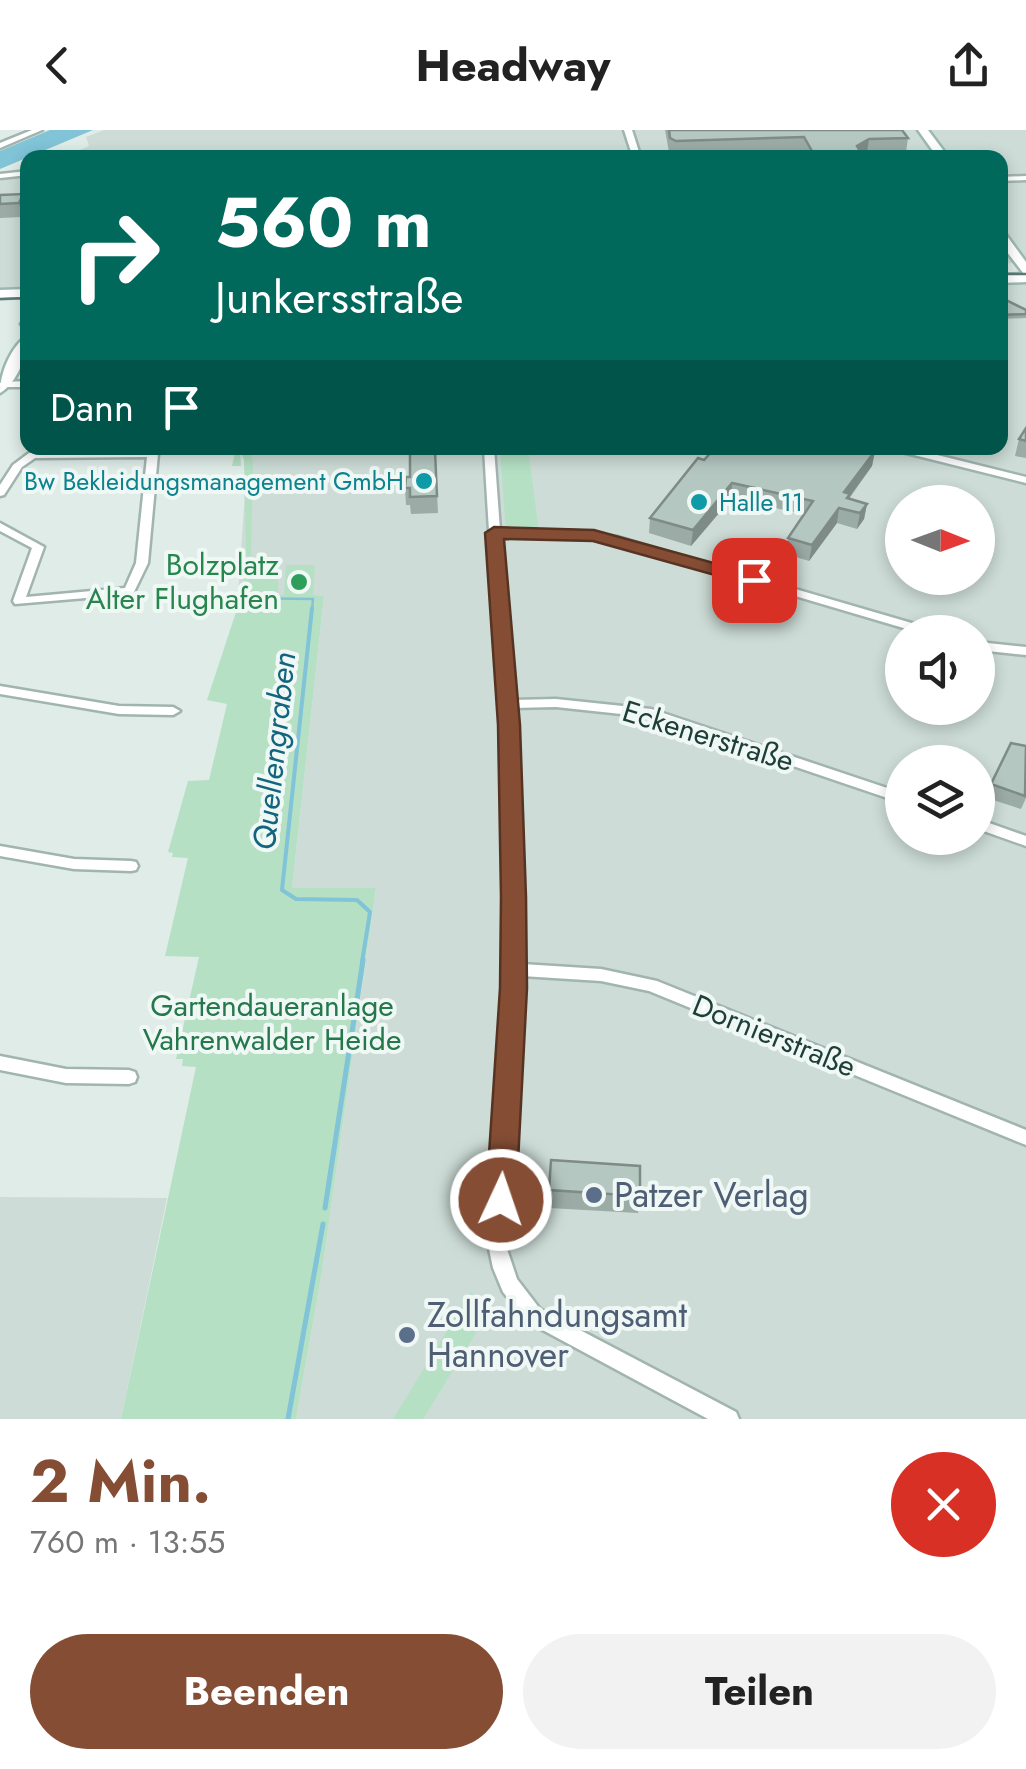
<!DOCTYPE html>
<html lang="de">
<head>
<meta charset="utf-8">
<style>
  :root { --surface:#fff; --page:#f2f2f2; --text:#222; --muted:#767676; --accent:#854e34 }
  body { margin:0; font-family:Jost,sans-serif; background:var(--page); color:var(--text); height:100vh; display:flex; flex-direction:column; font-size:38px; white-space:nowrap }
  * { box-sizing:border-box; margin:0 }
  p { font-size:32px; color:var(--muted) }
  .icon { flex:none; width:55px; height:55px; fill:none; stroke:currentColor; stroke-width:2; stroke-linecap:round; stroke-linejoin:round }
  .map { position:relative; height:1289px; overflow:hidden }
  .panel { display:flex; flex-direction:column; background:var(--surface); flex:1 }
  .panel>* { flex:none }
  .banner { position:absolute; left:20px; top:20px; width:988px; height:305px; border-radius:20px; box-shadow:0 5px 15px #0003; background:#00695c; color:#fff; overflow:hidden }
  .needle { width:65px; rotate:91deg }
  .controls { position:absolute; left:885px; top:355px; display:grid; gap:20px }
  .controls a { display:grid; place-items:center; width:110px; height:110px; border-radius:50%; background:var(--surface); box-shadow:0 5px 15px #0003; font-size:50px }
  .pin { position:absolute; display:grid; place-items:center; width:85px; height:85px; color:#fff; margin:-42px; border-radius:20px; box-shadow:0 5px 15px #0006 }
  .me { position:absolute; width:110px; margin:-55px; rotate:3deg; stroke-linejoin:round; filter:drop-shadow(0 0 8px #0008) }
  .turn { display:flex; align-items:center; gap:35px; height:210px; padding:0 30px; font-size:45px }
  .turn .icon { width:130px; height:130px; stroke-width:2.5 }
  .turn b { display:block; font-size:70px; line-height:85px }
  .then { display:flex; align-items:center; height:95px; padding:0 30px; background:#0003; gap:20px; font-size:38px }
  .round { display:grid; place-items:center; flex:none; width:105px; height:105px; border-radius:52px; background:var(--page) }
  .head { display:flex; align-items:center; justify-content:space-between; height:170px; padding:0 30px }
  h1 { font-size:60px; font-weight:700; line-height:75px; color:var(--accent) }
  .action { display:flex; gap:20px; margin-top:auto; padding:20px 30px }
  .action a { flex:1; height:115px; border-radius:60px; background:var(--accent); color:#fff; font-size:40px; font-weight:700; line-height:115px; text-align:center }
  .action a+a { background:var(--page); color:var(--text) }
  header { display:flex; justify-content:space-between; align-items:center; height:130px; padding:0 30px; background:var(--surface); font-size:45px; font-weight:700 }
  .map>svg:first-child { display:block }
</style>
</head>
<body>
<header><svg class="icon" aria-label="back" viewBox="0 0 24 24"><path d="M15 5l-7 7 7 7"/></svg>Headway<svg class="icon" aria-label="share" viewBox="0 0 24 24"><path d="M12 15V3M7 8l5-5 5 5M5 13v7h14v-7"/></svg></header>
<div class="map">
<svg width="1026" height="1289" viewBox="0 0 1026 1289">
  <rect width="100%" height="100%" fill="#dfece7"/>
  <path fill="#cddcd6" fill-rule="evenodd" d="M 104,0 L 1026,0 L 1026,132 L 1000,134 L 1000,28 L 62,28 L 89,16 L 86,7 Z
    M 27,42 L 27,159 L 0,160 L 0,51 Z
    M 1026,148 L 1026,1289 L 296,1289 L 322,1141 L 376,759 L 292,758 L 324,466 L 238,465 L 248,318 L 1000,318 L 1000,149 ZM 902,372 L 978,372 L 978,448 L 902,448 ZM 902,502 L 978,502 L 978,578 L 902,578 ZM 902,632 L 978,632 L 978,708 L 902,708 Z
    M 0,1067 L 167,1068 L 121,1289 L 0,1289 Z"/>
  <path fill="#b5e0c4" d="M 236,318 L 249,318 L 253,333 L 251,426 L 246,426 L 244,330 L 240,319 L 241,336 L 232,336 Z
    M 500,318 L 528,318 L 539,403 L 506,403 Z
    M 248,431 L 278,433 L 278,465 L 284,465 L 286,435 L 315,435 L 313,465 L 324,466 L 292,758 L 376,758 L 322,1141 L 296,1289 L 121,1289 L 196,937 L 182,936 L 183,929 L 176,929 L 199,827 L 165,826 L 188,728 L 172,727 L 173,723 L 168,722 L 188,651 L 209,650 L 227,574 L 207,570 L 242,464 Z
    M 471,1162 L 489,1182 L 423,1289 L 393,1289 Z"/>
  <path fill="#81c3d7" d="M 50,0 L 93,0 L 0,39 L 0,21 Z"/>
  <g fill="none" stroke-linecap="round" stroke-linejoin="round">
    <path stroke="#81c3d7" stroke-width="2.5" d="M 237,468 L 313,469 L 312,480"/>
    <path stroke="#81c3d7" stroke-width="4" d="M 312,478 L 282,760 L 296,769 L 357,770 L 370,782 L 362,832"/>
    <path stroke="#81c3d7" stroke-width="5" d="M 325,1078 L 363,830
      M 288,1289 L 323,1094"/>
    <g stroke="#a1b4af" stroke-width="5">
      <path id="street" d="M 32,0 L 42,0 L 0,18 L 0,13 Z
        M 624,0 L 632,0 L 641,28 L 633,28 Z
        M 146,26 L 159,28 L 143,28 Z
        M 28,41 L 28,45 L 0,48 L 0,44 Z
        M 1026,46 L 1026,50 L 1000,51 L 1000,47 Z
        M 28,251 L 28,257 L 0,257 L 0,253 L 3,252 Z
        M 484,318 L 494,318 L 500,400 L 576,401 L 617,407 L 932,499 L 934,502 L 917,502 L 616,413 L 576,407 L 501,406 L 512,570 L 556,569 L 651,579 L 902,663 L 902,673 L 649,587 L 556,577 L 512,578 L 519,709 L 522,834 L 601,839 L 657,851 L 1026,1000 L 1026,1015 L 649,861 L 601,851 L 522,846 L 507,1119 L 517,1149 L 540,1179 L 736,1282 L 739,1289 L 708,1289 L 526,1191 L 503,1162 L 493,1138 L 489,1119 C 494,1026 505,933 506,839 C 508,665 494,491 484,318 Z
        M 893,318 L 909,318 L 1026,347 L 1026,353 L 894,320 Z
        M 153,321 L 158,324 L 148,433 L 133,464 L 15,474 L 13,471 L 32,418 L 0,401 L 0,393 L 44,417 L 26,467 L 125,458 L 136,433 L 147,327 L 35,328 L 22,337 L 4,365 L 0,366 L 0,355 L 13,335 L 29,323 Z
        M 978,512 L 1026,517 L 1026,525 L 978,520 Z
        M 0,556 L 119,576 L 173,577 L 180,581 L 173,585 L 119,584 L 0,564 Z
        M 978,689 L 1026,706 L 1026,716 L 978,699 Z
        M 0,716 L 74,729 L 131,731 L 136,732 L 138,736 L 136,740 L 131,741 L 74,739 L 0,726 Z
        M 0,926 L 66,939 L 129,940 L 135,942 L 137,947 L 135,952 L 129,954 L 66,953 L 0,940 Z"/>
    </g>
    <g stroke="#9cb9b1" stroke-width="5">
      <path id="secondary" d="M 918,0 L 928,0 L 949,28 L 938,28 Z
        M 1000,101 L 1004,102 L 1026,132 L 1026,152 L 1000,153 L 1000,145 L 1024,144 L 1000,113 Z
        M 28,159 L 28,167 L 0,168 L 0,160 Z
        M 28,188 L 28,198 L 21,194 Z
        M 28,205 C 28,225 17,253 0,263 C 0,243 11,216 28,205 Z"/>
    </g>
    <use href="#street" fill="#fff" fill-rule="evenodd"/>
    <use href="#secondary" fill="#fff" fill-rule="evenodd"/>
    <path stroke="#587a73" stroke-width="2.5" d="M 1000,144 L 1026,144
      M 0,169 L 28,168"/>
  </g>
  <path fill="#9baba5" d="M 665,0 L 902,0 L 908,8 L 906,22 L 867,22 L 863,25 L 864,28 L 807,28 L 802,20 L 675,24 L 669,22 Z
    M 23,64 L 26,78 L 22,87 L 0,88 L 0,65 Z
    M 1000,167 L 1026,180 L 1026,188 L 1000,189 Z
    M 1026,298 L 1026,328 L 1015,326 L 1019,309 Z
    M 871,320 L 875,321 L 872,336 L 849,369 L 867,374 L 864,389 L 857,399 L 837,393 L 809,431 L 786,424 L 788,408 L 804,384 L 731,369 L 691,416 L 649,403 L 650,388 L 704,330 Z
    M 435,321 L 438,383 L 411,384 L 410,375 L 406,375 L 405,358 L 410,347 Z
    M 1026,616 L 1026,668 L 1021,679 L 987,668 L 991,654 Z
    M 551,1030 L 640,1066 L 638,1083 L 549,1078 Z"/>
  <path fill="#7e8b86" d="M 869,9 L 867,22 L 858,28 L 857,16 Z
    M 23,64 L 26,78 L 22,87 L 19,73 Z
    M 875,321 L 872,336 L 850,366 L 847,380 L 844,362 Z
    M 732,353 L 731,369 L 691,416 L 693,400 Z
    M 867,374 L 864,389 L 857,399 L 860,383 Z
    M 839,378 L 837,393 L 809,431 L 812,415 Z"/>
  <path fill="#b4c7c0" stroke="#7e8b86" stroke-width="2.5" d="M 669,0 L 902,0 L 908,8 L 869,9 L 857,16 L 864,28 L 816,28 L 804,7 L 676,11 L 670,8 Z
    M 23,64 L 19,73 L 0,74 L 0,65 Z
    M 1000,167 L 1026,180 L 1026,184 L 1000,185 Z
    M 1026,298 L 1026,311 L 1019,309 Z
    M 715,318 L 868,318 L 867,319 L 875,321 L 844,362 L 850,364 L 847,368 L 867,374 L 860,383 L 839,378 L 812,415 L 788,408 L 813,371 L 732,353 L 693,400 L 650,388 L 698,328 L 704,330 Z
    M 435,321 L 437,366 L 410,367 L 410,358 L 405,358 L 406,347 L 410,347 L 410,322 Z
    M 1011,613 L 1026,616 L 1025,666 L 991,654 Z
    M 551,1030 L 640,1036 L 640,1066 L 549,1060 Z"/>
  <path fill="#854e34" stroke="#563322" stroke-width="2.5" d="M 494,397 L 594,400 L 761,446 L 763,450 L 754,456 L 593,411 L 504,409 L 520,595 L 526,767 L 527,858 L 516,1070 L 511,1080 L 501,1083 L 490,1080 L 486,1070 L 500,858 L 501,767 L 498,595 L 485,403 Z"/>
  <g fill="#0f9aa8" stroke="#f0f8f5" stroke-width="4">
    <circle cx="424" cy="351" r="10"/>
    <circle cx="699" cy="372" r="10"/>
  </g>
  <circle fill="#2e9e5b" stroke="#f0f8f5" stroke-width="4" cx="299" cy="452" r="10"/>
  <g fill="#5c6f8a" stroke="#f0f8f5" stroke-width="4">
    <circle cx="594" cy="1065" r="10"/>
    <circle cx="407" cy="1205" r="10"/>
  </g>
  <g text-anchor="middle" stroke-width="8" stroke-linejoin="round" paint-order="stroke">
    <g font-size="25" fill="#0d838f" stroke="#f0f8f5" text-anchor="end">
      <text x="404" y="360">Bw Bekleidungsmanagement GmbH</text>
      <text x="719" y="381" text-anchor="start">Halle 11</text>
    </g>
    <g font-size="30" fill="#27864d" stroke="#f0f8f5" text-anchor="end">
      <text x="279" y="445">Bolzplatz<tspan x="279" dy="34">Alter Flughafen</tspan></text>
    </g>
    <g font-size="30" fill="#1e3e38" stroke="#f0f8f5">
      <text transform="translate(708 606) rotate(17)" y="10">Eckenerstraße</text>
      <text transform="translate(774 906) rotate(22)" y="10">Dornierstraße</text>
    </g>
    <g font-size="30" fill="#24784b" stroke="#f0f8f5">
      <text x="272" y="886">Gartendaueranlage<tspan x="272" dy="34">Vahrenwalder Heide</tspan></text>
    </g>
    <g font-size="32" font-style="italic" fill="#13657f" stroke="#f0f8f5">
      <text transform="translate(274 621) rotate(-84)" y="11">Quellengraben</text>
    </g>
    <g font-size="35" fill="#4e5e75" stroke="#f0f8f5" text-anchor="start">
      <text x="614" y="1077">Patzer Verlag</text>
      <text x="427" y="1197">Zollfahndungsamt<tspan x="427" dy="40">Hannover</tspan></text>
    </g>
  </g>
</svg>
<div class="controls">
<a><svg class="needle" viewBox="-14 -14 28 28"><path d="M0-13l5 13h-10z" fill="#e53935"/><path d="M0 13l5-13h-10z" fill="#767676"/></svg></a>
<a><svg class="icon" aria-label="sound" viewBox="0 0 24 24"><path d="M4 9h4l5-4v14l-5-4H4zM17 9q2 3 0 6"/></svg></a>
<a><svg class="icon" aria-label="layers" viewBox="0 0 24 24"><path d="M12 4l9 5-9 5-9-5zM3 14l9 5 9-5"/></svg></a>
</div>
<div class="pin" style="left:754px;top:450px;background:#d93025"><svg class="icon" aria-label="arrive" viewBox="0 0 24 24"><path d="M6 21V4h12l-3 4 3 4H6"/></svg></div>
<svg class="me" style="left:501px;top:1070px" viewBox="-20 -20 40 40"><circle r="17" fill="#854e34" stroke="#fff" stroke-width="3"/><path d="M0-11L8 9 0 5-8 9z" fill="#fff"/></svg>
<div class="banner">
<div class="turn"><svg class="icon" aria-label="right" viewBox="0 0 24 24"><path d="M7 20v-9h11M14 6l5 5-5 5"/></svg><div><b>560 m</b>Junkersstraße</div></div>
<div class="then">Dann<svg class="icon" aria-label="arrive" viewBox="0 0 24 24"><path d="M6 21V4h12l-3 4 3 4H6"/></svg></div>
</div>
</div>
<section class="panel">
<div class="head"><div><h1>2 Min.</h1><p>760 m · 13:55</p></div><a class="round" style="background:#d93025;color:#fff"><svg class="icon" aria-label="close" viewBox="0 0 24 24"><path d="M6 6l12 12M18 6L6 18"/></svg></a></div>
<div class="action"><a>Beenden</a><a>Teilen</a></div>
</section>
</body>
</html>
